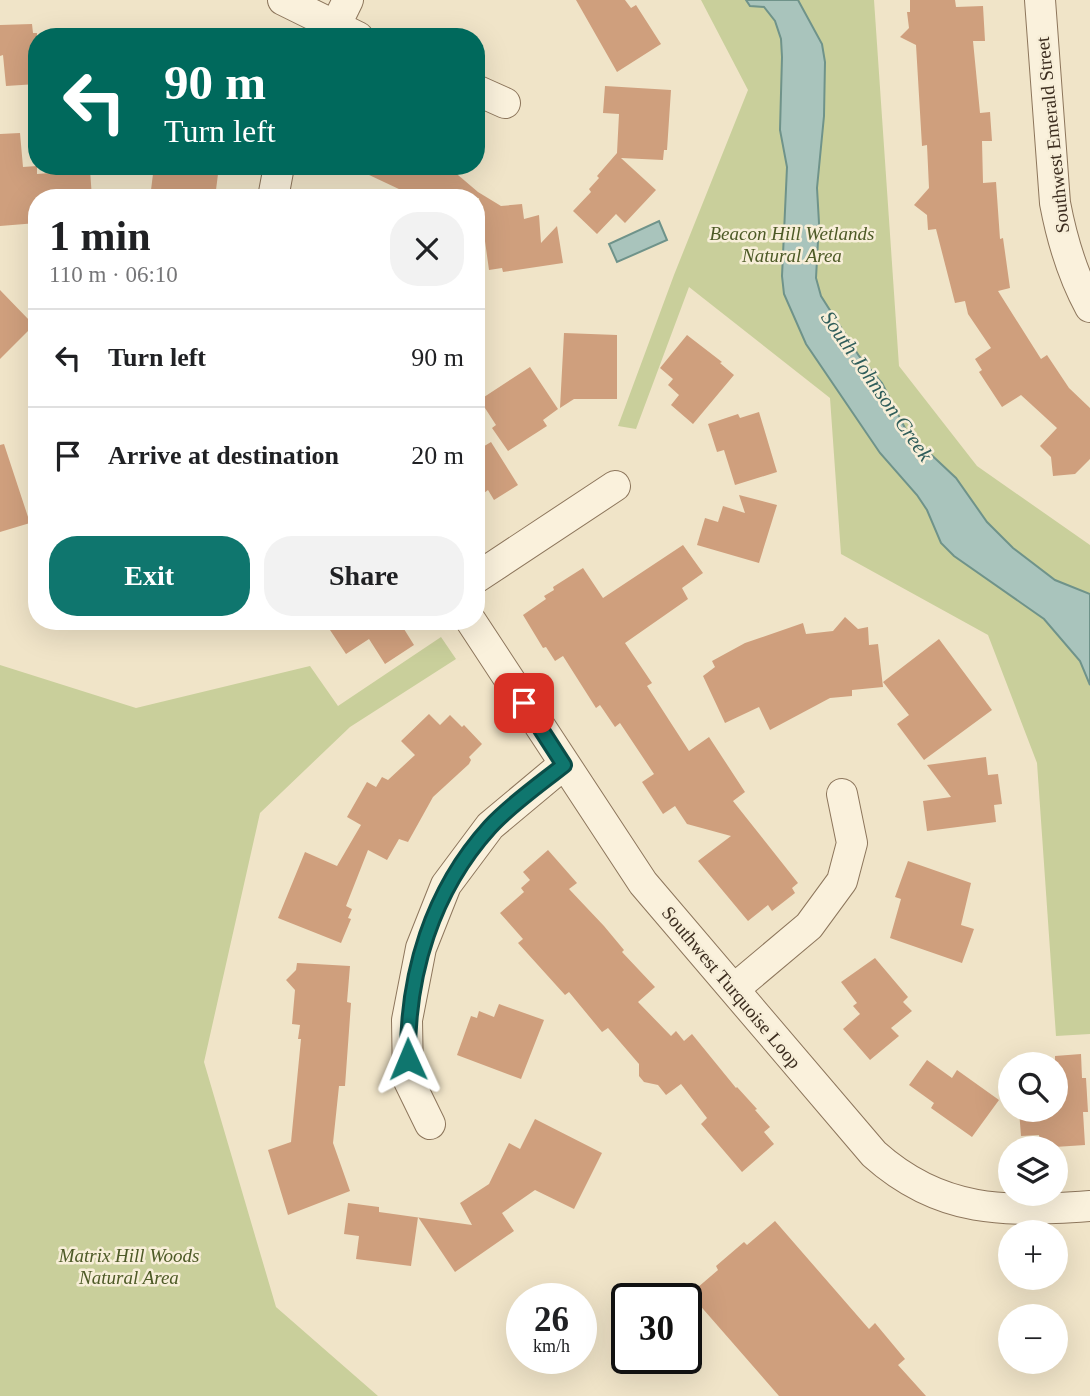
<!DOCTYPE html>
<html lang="en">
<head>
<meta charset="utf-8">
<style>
  :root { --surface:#fff; --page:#f2f2f2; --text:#202124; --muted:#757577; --line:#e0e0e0; --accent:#0f766e }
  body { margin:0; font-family:"Times New Roman",serif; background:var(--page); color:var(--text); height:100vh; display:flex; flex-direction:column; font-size:26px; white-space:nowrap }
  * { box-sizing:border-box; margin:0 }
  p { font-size:23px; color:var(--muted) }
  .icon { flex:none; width:38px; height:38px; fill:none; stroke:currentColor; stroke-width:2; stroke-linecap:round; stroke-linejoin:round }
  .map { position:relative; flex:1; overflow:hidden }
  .details { position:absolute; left:28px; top:189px; width:457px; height:441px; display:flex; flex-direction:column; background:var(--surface); border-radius:28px; box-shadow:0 7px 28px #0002 }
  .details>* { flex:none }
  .banner { position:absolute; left:28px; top:28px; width:457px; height:147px; border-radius:28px; box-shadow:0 7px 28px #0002; background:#00695c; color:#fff; overflow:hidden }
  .tools { position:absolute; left:998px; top:1052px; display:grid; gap:14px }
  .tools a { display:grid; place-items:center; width:70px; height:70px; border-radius:50%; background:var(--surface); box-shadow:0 7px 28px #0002; font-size:35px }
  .speed { position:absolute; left:506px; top:1283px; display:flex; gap:14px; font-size:35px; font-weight:700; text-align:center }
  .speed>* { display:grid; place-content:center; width:91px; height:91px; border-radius:50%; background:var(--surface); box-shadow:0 7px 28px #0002; line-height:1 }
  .speed small { font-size:18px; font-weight:400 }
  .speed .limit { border:4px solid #111; border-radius:10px; background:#fff; color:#111 }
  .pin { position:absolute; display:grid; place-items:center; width:60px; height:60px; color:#fff; margin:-30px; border-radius:14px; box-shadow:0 4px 10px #0006 }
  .me { position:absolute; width:77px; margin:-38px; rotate:359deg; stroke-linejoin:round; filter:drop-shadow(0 0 5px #0008) }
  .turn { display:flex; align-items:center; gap:24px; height:147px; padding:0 21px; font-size:32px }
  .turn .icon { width:91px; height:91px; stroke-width:2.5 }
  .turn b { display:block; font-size:49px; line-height:60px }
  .round { display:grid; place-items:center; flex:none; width:74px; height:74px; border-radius:28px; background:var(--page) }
  .headline { display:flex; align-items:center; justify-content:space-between; height:119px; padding:0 21px }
  h1 { font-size:42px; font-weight:800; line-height:52px }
  .action { display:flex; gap:14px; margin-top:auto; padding:14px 21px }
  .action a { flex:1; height:80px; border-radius:28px; background:var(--accent); color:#fff; font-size:28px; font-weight:800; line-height:80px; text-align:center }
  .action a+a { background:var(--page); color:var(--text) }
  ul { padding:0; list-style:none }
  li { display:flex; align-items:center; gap:21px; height:98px; padding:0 21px; border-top:2px solid var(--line) }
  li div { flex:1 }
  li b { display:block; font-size:26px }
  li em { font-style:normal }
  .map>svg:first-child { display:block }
</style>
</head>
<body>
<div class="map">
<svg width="1090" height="1396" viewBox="0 0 1090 1396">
  <rect width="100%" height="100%" fill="#f0e4c8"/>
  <path fill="#c9cf9b" d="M 701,0 L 874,0 L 899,366 L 977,466 L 1090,545 L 1090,1034 L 1056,1036 L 1037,763 L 988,635 L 841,554 L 830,398 L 689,287 L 636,429 L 618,426 L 674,275 L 748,90 Z
    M 441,637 L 456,659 L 350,727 L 260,813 L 204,1062 L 276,1307 L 378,1396 L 0,1396 L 0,665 L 136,708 L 310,666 L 338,706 Z"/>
  <path fill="#a9c4bc" stroke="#6f938a" stroke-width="2" d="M 746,0 L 798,0 L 822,44 L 825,62 L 824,116 L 817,188 L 819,223 L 816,278 L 821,296 L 859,356 L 882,383 L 907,432 L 956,478 L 987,522 L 1013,548 L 1055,580 L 1090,594 L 1090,685 L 1080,661 L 1044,619 L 954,556 L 941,543 L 927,510 L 917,495 L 880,453 L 806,344 L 784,294 L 782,276 L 787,167 L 780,130 L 782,57 L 781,39 L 775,21 L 764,7 L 750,6 Z
    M 659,221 L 667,240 L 617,262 L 609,244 Z"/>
  <path fill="#cf9f7d" d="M 576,0 L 625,0 L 631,8 L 636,5 L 661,44 L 617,72 Z
    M 910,0 L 955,0 L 956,7 L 983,6 L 985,41 L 973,41 L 980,113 L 990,112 L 992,141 L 982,141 L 983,183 L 996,182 L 1000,239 L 1003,238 L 1010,288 L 998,291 L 1041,359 L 1047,355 L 1069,388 L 1090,408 L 1090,459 L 1075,474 L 1053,476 L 1051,457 L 1040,446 L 1057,428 L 1021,395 L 1002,407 L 979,372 L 982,370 L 975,359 L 991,348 L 968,314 L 965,301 L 955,303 L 936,229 L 928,230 L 927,215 L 914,205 L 929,188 L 927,145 L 922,146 L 916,45 L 900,37 L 909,28 L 907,12 L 910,12 Z
    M 32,24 L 33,33 L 37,33 L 37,84 L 6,86 L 3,55 L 0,56 L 0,25 Z
    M 605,86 L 671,90 L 667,150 L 664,150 L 663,160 L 621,158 L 656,190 L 625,223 L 616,214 L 597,234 L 573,211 L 591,192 L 589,189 L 599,178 L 597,176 L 617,153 L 619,114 L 603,113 Z
    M 20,133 L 23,167 L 37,166 L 37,174 L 90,170 L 92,198 L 37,198 L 37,223 L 0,226 L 0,134 Z
    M 154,166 L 219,166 L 215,198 L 150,198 Z
    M 350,166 L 441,166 L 458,175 L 478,192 L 501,206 L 522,204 L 524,219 L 539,215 L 541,243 L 557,226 L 563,263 L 503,272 L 502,268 L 489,270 L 479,198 L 418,198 Z
    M 0,290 L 30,321 L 29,330 L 0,359 Z
    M 564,333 L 617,335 L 617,399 L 574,399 L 560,408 Z
    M 687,335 L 722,362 L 720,363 L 734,375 L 693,424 L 671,405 L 679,395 L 668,385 L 673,379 L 660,368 Z
    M 530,367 L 558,409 L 543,420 L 547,426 L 508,451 L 492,428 L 496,425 L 483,405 L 485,404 L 481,399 Z
    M 759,412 L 777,472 L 735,485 L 724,450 L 717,452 L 708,424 L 738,414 L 740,418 Z
    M 491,442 L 518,485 L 494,500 L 488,490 L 476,499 L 476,451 Z
    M 4,444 L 30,523 L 0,532 L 0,445 Z
    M 739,495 L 777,505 L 759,563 L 697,545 L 705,518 L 718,522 L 723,506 L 745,513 Z
    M 683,545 L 703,573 L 682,588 L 688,599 L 625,643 L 652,683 L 647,686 L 689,751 L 709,737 L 745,792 L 733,801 L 798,883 L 792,888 L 795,893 L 772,911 L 768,905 L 748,921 L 698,861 L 731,836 L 687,824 L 675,806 L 663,814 L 642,782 L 654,774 L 620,723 L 615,727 L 600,705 L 596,708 L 563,656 L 555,661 L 546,647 L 543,648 L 523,615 L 546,599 L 544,596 L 554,590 L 553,587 L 583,568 L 603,598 Z
    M 845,617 L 858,629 L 868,627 L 869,645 L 878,644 L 883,687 L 852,690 L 852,696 L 830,698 L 770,730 L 759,707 L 725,723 L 703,676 L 715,667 L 712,661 L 745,643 L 803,623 L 806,634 L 833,631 Z
    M 324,621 L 399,621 L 414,645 L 385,664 L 369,639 L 346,654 Z
    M 939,639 L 992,710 L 924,760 L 897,724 L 909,715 L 883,682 Z
    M 429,714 L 440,725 L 450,715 L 462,727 L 464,725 L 482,744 L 469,757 L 471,760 L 469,764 L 433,797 L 408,842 L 399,839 L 387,860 L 368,850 L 346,906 L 352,909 L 348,918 L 351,919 L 341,943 L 278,918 L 305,852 L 337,866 L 361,825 L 347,817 L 367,782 L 376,787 L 382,777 L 388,780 L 415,755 L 401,741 Z
    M 986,757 L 988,775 L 998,774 L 1002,804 L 994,805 L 996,822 L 927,831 L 923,801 L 951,797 L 927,765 Z
    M 548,850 L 577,883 L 569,889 L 604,926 L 624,950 L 622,952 L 655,987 L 638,1002 L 671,1036 L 676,1031 L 684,1041 L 692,1034 L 736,1088 L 737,1087 L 757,1109 L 755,1110 L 770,1127 L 764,1132 L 774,1144 L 742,1172 L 701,1124 L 707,1118 L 681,1084 L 666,1095 L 658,1085 L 644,1082 L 639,1076 L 639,1064 L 608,1028 L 602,1032 L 569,992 L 565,995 L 518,943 L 523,939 L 500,913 L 524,892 L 521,888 L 530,880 L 523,872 Z
    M 908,861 L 971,883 L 961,925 L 974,929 L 962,963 L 890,938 L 901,899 L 895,897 Z
    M 875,958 L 908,997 L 903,1002 L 912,1011 L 891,1028 L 899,1036 L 870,1060 L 843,1029 L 860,1014 L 853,1006 L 857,1003 L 841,982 Z
    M 297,963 L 350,966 L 347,1002 L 351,1003 L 345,1086 L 339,1086 L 333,1143 L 350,1191 L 288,1215 L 268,1150 L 291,1142 L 301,1039 L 298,1039 L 300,1025 L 292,1024 L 295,990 L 286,980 L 296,970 Z
    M 499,1004 L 544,1020 L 521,1079 L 457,1055 L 471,1016 L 477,1018 L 479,1011 L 494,1017 Z
    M 1081,1054 L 1082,1078 L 1086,1078 L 1088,1112 L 1083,1112 L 1085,1145 L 1040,1148 L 1039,1135 L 1021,1136 L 1019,1110 L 1055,1110 L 1055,1056 Z
    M 927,1060 L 952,1078 L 957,1070 L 999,1100 L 972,1137 L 931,1108 L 934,1103 L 909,1085 Z
    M 535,1119 L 602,1153 L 574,1209 L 535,1190 L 502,1213 L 514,1231 L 455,1272 L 418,1217 L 411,1266 L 356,1259 L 359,1236 L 344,1234 L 348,1203 L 379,1207 L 379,1212 L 472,1225 L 460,1203 L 489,1184 L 509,1143 L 520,1149 Z
    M 775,1221 L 869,1329 L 875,1323 L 905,1359 L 898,1365 L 926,1396 L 779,1396 L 690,1294 L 718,1270 L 716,1266 L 744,1242 L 747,1245 Z"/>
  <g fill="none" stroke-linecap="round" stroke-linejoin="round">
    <g stroke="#8d765c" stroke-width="32">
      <path id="street" d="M 283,0 L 358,37
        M 1040,0 L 1055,203 C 1062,240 1072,274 1090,307
        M 330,37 L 348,0
        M 476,90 L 505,103
        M 273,198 L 279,166
        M 476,578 L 615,486
        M 471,621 L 643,883 L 874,1154 C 941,1214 1006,1212 1090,1206
        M 734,989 L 809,926 L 842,881 L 852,843 L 842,794
        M 430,1124 L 408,1079 L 407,1020 L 421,948 L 446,885 L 490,826 L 563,765"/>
    </g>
    <use href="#street" stroke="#faf1dc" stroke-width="30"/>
  </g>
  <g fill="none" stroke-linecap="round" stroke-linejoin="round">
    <g stroke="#0a4d48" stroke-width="18">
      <path id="route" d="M 408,1059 C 407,974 432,891 490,827 C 510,805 540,784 564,765 L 524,703"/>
    </g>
    <use href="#route" stroke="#0f766e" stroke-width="12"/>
  </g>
  <g text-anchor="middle" stroke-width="5" stroke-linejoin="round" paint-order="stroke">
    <g font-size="19" fill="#3d2e20" stroke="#f7eed8">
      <text transform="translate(1052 135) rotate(-96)" y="7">Southwest Emerald Street</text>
      <text transform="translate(732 987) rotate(50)" y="7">Southwest Turquoise Loop</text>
    </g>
    <g font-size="19" font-style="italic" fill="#4d5a26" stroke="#f7eed8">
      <text x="792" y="240">Beacon Hill Wetlands<tspan x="792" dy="22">Natural Area</tspan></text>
      <text x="129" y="1262">Matrix Hill Woods<tspan x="129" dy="22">Natural Area</tspan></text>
    </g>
    <g font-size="21" font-style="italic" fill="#2f5d5a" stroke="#f7eed8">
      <text transform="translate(877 386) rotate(55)" y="7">South Johnson Creek</text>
    </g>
  </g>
</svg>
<div class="tools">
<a><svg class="icon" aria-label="search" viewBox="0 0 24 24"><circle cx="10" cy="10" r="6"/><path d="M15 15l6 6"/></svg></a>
<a><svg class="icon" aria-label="layers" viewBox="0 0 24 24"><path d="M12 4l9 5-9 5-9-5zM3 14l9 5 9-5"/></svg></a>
<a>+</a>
<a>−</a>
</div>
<div class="speed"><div>26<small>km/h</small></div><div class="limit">30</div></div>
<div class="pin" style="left:524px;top:703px;background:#d93025"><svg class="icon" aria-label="arrive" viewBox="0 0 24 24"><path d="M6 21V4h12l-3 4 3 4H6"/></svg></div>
<svg class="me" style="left:408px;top:1059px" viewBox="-20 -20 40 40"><path d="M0-17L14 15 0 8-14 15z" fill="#0f766e" stroke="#fff" stroke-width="4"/></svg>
<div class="banner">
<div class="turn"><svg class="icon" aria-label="left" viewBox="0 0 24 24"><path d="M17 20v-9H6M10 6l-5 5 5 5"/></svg><div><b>90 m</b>Turn left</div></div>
</div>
<section class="details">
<div class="headline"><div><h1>1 min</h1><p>110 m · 06:10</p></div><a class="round"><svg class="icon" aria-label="close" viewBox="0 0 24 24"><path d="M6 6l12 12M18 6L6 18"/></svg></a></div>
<ul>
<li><svg class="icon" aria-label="left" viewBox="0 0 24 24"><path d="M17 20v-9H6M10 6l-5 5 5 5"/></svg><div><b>Turn left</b></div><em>90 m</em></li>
<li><svg class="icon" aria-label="arrive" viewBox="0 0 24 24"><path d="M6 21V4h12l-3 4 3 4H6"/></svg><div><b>Arrive at destination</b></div><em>20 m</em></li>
</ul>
<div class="action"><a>Exit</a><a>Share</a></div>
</section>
</div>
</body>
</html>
